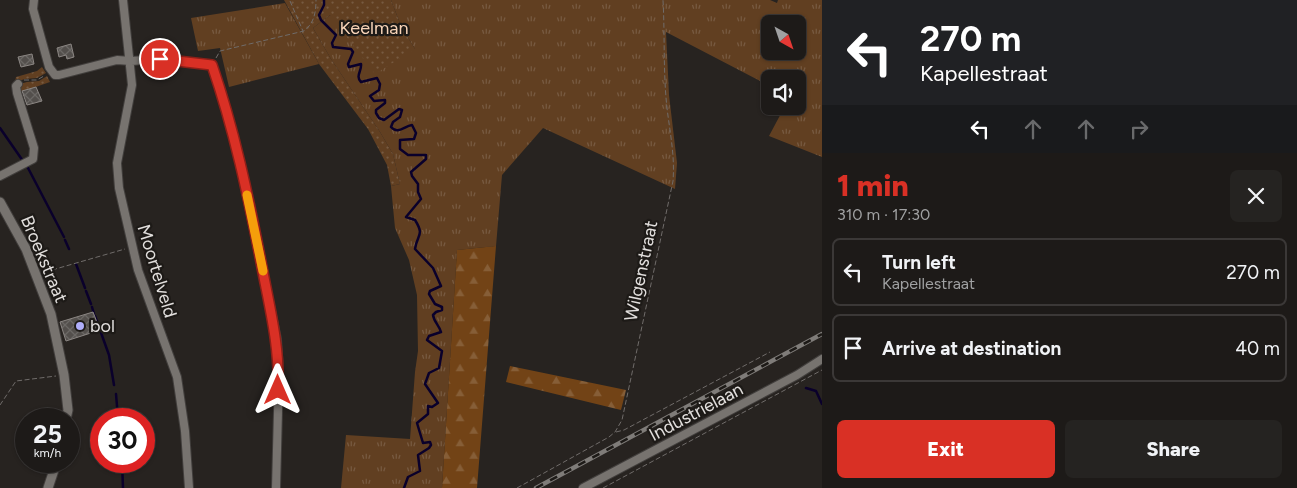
<!DOCTYPE html>
<html lang="en">
<head>
<meta charset="utf-8">
<style>
  :root { --surface:#1d1a18; --page:#252321; --text:#f1f3f6; --muted:#a0a1a2; --line:#3b3837; --accent:#d93025 }
  body { margin:0; font-family:Figtree,sans-serif; background:var(--page); color:var(--text); height:100vh; display:flex; flex-direction:column; font-size:19px; white-space:nowrap }
  * { box-sizing:border-box; margin:0 }
  p { font-size:16px; color:var(--muted) }
  .icon { flex:none; width:28px; height:28px; fill:none; stroke:currentColor; stroke-width:2; stroke-linecap:round; stroke-linejoin:round }
  .map { position:relative; flex:1; overflow:hidden }
  .drawer { display:flex; flex-direction:column; background:var(--surface); width:475px }
  .drawer>* { flex:none }
  .guide { background:#202124; color:#fff; overflow:hidden }
  .needle { width:32px; rotate:140deg }
  .controls { position:absolute; left:761px; top:15px; display:grid; gap:10px }
  .controls a { display:grid; place-items:center; width:45px; height:45px; border-radius:8px; background:var(--surface); box-shadow:0 1px 4px #0004,0 0 0 1px var(--line); font-size:25px }
  .speed { position:absolute; left:15px; top:408px; display:flex; gap:10px; font-size:25px; font-weight:700; text-align:center }
  .speed>* { display:grid; place-content:center; width:65px; height:65px; border-radius:50%; background:var(--surface); box-shadow:0 1px 4px #0004,0 0 0 1px var(--line); line-height:1 }
  .speed small { font-size:12px; font-weight:400 }
  .speed .limit { border:8px solid #d22; background:#fff; color:#111 }
  .pin { position:absolute; display:grid; place-items:center; width:42px; height:42px; color:#fff; margin:-21px; border:2px solid #fff; border-radius:50%; box-shadow:0 1px 5px #0007 }
  .me { position:absolute; width:55px; margin:-28px; rotate:0deg; stroke-linejoin:round; filter:drop-shadow(0 0 4px #0008) }
  .turn { display:flex; align-items:center; gap:18px; height:105px; padding:0 15px; font-size:22px }
  .turn .icon { width:65px; height:65px; stroke-width:2.5 }
  .turn b { display:block; font-size:35px; line-height:42px }
  .lanes { display:flex; align-items:center; height:48px; padding:0 15px; background:#0003; justify-content:center; gap:25px; direction:ltr }
  .lanes .off { opacity:.35 }
  .round { display:grid; place-items:center; flex:none; width:52px; height:52px; border-radius:8px; background:var(--page) }
  .headline { display:flex; align-items:center; justify-content:space-between; height:85px; padding:0 15px }
  h1 { font-size:30px; font-weight:800; line-height:38px; color:var(--accent) }
  .button { display:flex; gap:10px; margin-top:auto; padding:10px 15px }
  .button a { flex:1; height:58px; border-radius:8px; background:var(--accent); color:#fff; font-size:20px; font-weight:800; line-height:58px; text-align:center }
  .button a+a { background:var(--page); color:var(--text) }
  ul { padding:0; list-style:none }
  li { display:flex; align-items:center; gap:15px; height:68px; margin:0 10px 8px; padding:0 5px; border:2px solid var(--line); border-radius:8px }
  li div { flex:1 }
  li b { display:block; font-size:19px }
  li em { font-style:normal }
  main { display:flex; flex:1; min-height:0 }
  .map>svg:first-child { display:block }
</style>
</head>
<body>
<main>
<div class="map">
<svg width="822" height="488" viewBox="0 0 822 488">
  <defs>
    <pattern id="grass-tufts" width="24" height="20" patternUnits="userSpaceOnUse" patternTransform="scale(1.25)"><rect width="24" height="20" fill="#613f21"/><path d="M3 7l-1-3M5 7V3M7 7l1-3M15 17l-1-3M17 17v-4M19 17l1-3" fill="none" stroke="#775a41"/></pattern>
    <pattern id="forest-firs" width="22" height="20" patternUnits="userSpaceOnUse" patternTransform="scale(1.25)"><rect width="22" height="20" fill="#724316"/><path d="M5 1l3.5 6h-7zM16 11l3.5 6h-7z" fill="#865e37"/></pattern>
    <pattern id="park-dots" width="8" height="8" patternUnits="userSpaceOnUse" patternTransform="scale(1.25)"><rect width="8" height="8" fill="#613f21"/><path d="M2 2h.1M6 6h.1" fill="none" stroke="#775a41" stroke-width="1.8" stroke-linecap="round"/></pattern>
    <pattern id="building-cross-hatch" width="8" height="8" patternUnits="userSpaceOnUse" patternTransform="scale(1.25)"><rect width="8" height="8" fill="#534f4c"/><path d="M0 0l8 8M0 8l8-8" fill="none" stroke="#6b6865"/></pattern>
  </defs>
  <rect width="100%" height="100%" fill="#272320"/>
  <path fill="url(#grass-tufts)" fill-rule="evenodd" d="M 391,0 L 770,0 L 777,3 L 778,0 L 822,0 L 822,157 L 769,136 L 785,106 L 798,106 L 798,79 L 770,79 L 770,86 L 666,32 L 669,95 L 677,163 L 675,189 L 543,128 L 502,175 L 496,246 L 457,250 L 442,488 L 341,488 L 346,435 L 410,439 L 415,372 L 418,351 L 417,295 L 409,260 L 395,228 L 391,186 L 400,184 L 393,154 L 380,132 L 331,59 L 313,28 L 330,15 L 415,49 L 401,26 ZM 770,24 L 798,24 L 798,51 L 770,51 Z
    M 285,3 L 319,64 L 229,87 L 220,48 L 198,51 L 191,18 Z"/>
  <path fill="url(#forest-firs)" d="M 496,246 L 477,488 L 442,488 L 457,250 Z
    M 510,366 L 626,390 L 621,410 L 506,382 Z"/>
  <path fill="url(#park-dots)" d="M 284,0 L 391,0 L 401,26 L 415,49 L 375,74 L 330,15 L 313,28 L 331,59 L 380,132 L 393,154 L 400,184 L 391,186 L 387,165 L 368,129 L 319,64 Z
    M 42,67 L 46,73 L 37,78 L 25,79 L 15,82 L 16,77 L 37,71 Z
    M 47,76 L 50,82 L 21,92 L 20,84 L 27,82 L 39,81 Z"/>
  <g fill="none" stroke-linecap="round" stroke-linejoin="round">
    <path stroke="#0a002b" stroke-width="2.5" d="M 324,0 L 324,5 L 319,15 L 321,20 L 336,35 L 332,43 L 333,47 L 351,49 L 353,52 L 348,64 L 349,67 L 361,64 C 362,71 355,76 361,82 L 377,78 L 380,84 L 379,90 L 370,96 L 374,101 L 385,100 L 385,103 L 376,110 L 376,113 L 379,118 L 384,120 L 399,109 L 402,110 L 400,117 L 393,122 L 391,127 C 398,135 404,126 412,125 L 416,133 L 414,139 L 400,140 L 400,149 L 408,155 L 426,155 L 426,159 L 411,172 L 412,176 L 418,184 L 418,192 L 421,199 L 406,217 L 415,220 C 425,236 417,234 415,249 L 433,268 L 441,286 L 430,291 L 429,294 L 435,304 L 442,307 L 442,310 L 436,312 L 433,315 C 434,322 439,325 441,332 L 429,336 L 427,340 L 442,351 L 439,368 L 429,373 L 425,384 L 438,403 L 432,407 L 428,406 L 428,414 L 417,423 L 423,443 L 430,442 L 431,445 L 429,448 L 418,455 L 420,471 L 408,477 L 404,488
      M 0,128 L 23,161
      M 27,166 L 64,237
      M 65,240 L 69,249
      M 76,264 L 85,288
      M 86,291 L 91,304
      M 92,307 L 94,314
      M 95,316 L 109,355 L 114,385
      M 806,388 L 816,391 L 822,404
      M 116,394 L 118,418
      M 122,461 L 123,488"/>
  </g>
  <path fill="url(#building-cross-hatch)" stroke="#8b8683" d="M 71,44 L 74,57 L 67,59 L 66,55 L 59,57 L 57,48 Z
    M 32,54 L 34,64 L 21,67 L 18,57 Z
    M 36,87 L 42,101 L 27,105 L 22,91 Z
    M 93,312 L 100,330 L 66,341 L 60,322 Z"/>
  <g fill="none" stroke-linecap="round" stroke-linejoin="round">
    <g stroke="#423f3d" stroke-width="10">
      <path id="minor" d="M 34,0 L 33,9 L 49,67 L 55,75 L 59,75 L 117,60 L 131,61 L 160,59 L 212,65 L 222,94 L 239,158 L 277,339 L 279,372 L 276,488
        M 123,0 L 132,85 L 117,163 L 119,188 L 138,270 L 177,377 L 185,431 L 189,488
        M 0,176 L 33,159 L 34,148 L 17,93 L 16,86 L 18,84
        M 583,488 L 797,375 L 822,359"/>
    </g>
    <g stroke="#423f3d" stroke-width="11">
      <path id="tertiary" d="M 0,202 L 26,249 L 51,314 L 64,375 L 68,410 L 66,419
        M 48,488 L 57,461"/>
    </g>
    <path stroke="#706c6a" stroke-width="1" stroke-dasharray="5 2.5" stroke-linecap="butt" d="M 290,1 L 303,31
      M 216,58 L 220,51 L 304,31 C 314,23 316,13 316,0
      M 24,80 L 37,80 L 44,76
      M 45,272 L 125,249
      M 0,405 L 16,381 L 56,376
      M 616,432 L 624,430 L 770,352
      M 517,488 L 609,437 L 615,432 L 622,420 L 673,181 C 675,156 670,133 667,108 C 663,72 665,36 663,0
      M 603,488 L 822,370"/>
    <use href="#minor" stroke="#77736f" stroke-width="8"/>
    <use href="#tertiary" stroke="#77736f" stroke-width="9"/>
    <g stroke="#7f7c79" stroke-width="4.5">
      <path id="rail" d="M 536,488 L 822,334"/>
    </g>
    <use href="#rail" stroke="#1d1a17" stroke-width="2.5" stroke-dasharray="8" stroke-linecap="butt"/>
  </g>
  <g fill="none" stroke-linecap="round" stroke-linejoin="round">
    <g stroke="#8d1f18" stroke-width="12">
      <path id="route" d="M 160,59 L 212,65 C 234,129 248,195 261,262 C 269,305 280,346 278,390"/>
    </g>
    <use href="#route" stroke="#d93025" stroke-width="9"/>
    <path stroke="#f59e0b" stroke-width="9" d="M 247,195 L 263,271"/>
  </g>
  <circle fill="#b0aefa" stroke="#1d1a17" stroke-width="2" cx="80" cy="326" r="5"/>
  <g text-anchor="middle" stroke-width="4.5" stroke-linejoin="round" paint-order="stroke">
    <g font-size="18" fill="#f8d4b8" stroke="#1d1a17">
      <text x="374" y="34">Keelman</text>
    </g>
    <g font-size="18" fill="#e2dfdd" stroke="#1d1a17">
      <text transform="translate(44 259) rotate(67)" y="6">Broekstraat</text>
      <text transform="translate(157 271) rotate(73)" y="6">Moortelveld</text>
      <text transform="translate(641 271) rotate(-78)" y="6">Wilgenstraat</text>
      <text transform="translate(696 412) rotate(-28)" y="6">Industrielaan</text>
    </g>
    <g font-size="18" fill="#e2dfdd" stroke="#1d1a17" text-anchor="start">
      <text x="90" y="332">bol</text>
    </g>
  </g>
</svg>
<div class="controls">
<a><svg class="needle" viewBox="-14 -14 28 28"><path d="M0-13l5 13h-10z" fill="#e53935"/><path d="M0 13l5-13h-10z" fill="#a0a1a2"/></svg></a>
<a><svg class="icon" aria-label="sound" viewBox="0 0 24 24"><path d="M4 9h4l5-4v14l-5-4H4zM17 9q2 3 0 6"/></svg></a>
</div>
<div class="speed"><div>25<small>km/h</small></div><div class="limit">30</div></div>
<div class="pin" style="left:160px;top:59px;background:#d93025"><svg class="icon" aria-label="arrive" viewBox="0 0 24 24"><path d="M6 21V4h12l-3 4 3 4H6"/></svg></div>
<svg class="me" style="left:278px;top:390px" viewBox="-20 -20 40 40"><path d="M0-17L14 15 0 8-14 15z" fill="#d93025" stroke="#fff" stroke-width="4"/></svg>
</div>
<section class="drawer">
<div class="guide">
<div class="turn"><svg class="icon" aria-label="left" viewBox="0 0 24 24"><path d="M17 20v-9H6M10 6l-5 5 5 5"/></svg><div><b>270 m</b>Kapellestraat</div></div>
<div class="lanes"><svg class="icon" aria-label="left" viewBox="0 0 24 24"><path d="M17 20v-9H6M10 6l-5 5 5 5"/></svg><svg class="icon off" aria-label="ahead" viewBox="0 0 24 24"><path d="M12 20V5M6 11l6-6 6 6"/></svg><svg class="icon off" aria-label="ahead" viewBox="0 0 24 24"><path d="M12 20V5M6 11l6-6 6 6"/></svg><svg class="icon off" aria-label="right" viewBox="0 0 24 24"><path d="M7 20v-9h11M14 6l5 5-5 5"/></svg></div>
</div>
<div class="headline"><div><h1>1 min</h1><p>310 m · 17:30</p></div><a class="round"><svg class="icon" aria-label="close" viewBox="0 0 24 24"><path d="M6 6l12 12M18 6L6 18"/></svg></a></div>
<ul>
<li><svg class="icon" aria-label="left" viewBox="0 0 24 24"><path d="M17 20v-9H6M10 6l-5 5 5 5"/></svg><div><b>Turn left</b><p>Kapellestraat</p></div><em>270 m</em></li>
<li><svg class="icon" aria-label="arrive" viewBox="0 0 24 24"><path d="M6 21V4h12l-3 4 3 4H6"/></svg><div><b>Arrive at destination</b></div><em>40 m</em></li>
</ul>
<div class="button"><a>Exit</a><a>Share</a></div>
</section>
</main>
</body>
</html>
